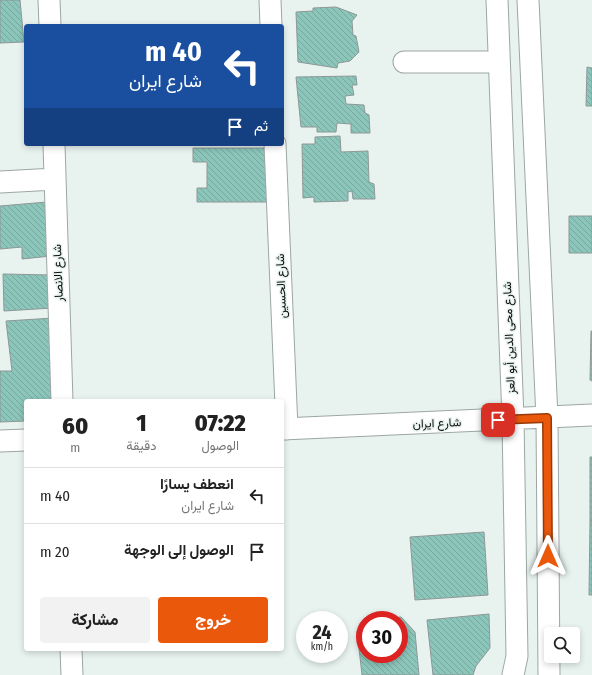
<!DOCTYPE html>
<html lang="ar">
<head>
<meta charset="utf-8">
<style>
  :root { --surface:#fff; --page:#f2f2f2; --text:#222; --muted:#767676; --line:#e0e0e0; --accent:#ea580c }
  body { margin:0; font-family:"Fira Sans Condensed",Vazirmatn,sans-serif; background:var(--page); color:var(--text); direction:rtl; height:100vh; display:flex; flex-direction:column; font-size:15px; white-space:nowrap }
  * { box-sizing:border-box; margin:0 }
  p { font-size:13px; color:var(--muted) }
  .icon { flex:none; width:22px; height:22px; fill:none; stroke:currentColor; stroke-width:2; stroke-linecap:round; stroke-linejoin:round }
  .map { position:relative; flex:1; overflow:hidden; direction:ltr }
  .side { position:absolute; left:24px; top:399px; width:260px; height:252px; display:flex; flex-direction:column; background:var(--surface); border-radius:4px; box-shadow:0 2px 6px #0003; direction:rtl }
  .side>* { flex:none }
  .hud { position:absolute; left:24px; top:24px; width:260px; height:122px; border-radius:4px; box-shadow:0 2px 6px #0003; direction:rtl; background:#1a4fa0; color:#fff; overflow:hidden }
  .fabs { position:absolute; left:544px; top:627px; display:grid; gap:8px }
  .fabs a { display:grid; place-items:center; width:36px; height:36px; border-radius:4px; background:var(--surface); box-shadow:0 2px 6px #0003; font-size:20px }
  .speed { position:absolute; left:296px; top:611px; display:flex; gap:8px; font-size:20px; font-weight:700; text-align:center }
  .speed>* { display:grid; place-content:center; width:52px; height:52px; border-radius:50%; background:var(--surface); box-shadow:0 2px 6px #0003; line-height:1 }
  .speed small { font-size:10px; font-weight:400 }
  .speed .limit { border:6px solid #d22; background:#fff; color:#111 }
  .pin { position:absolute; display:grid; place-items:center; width:34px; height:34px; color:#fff; margin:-17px; border-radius:8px; box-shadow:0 2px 6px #0006 }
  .me { position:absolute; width:44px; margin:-22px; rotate:0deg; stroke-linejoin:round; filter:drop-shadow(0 0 3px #0008) }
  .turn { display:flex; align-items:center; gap:14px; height:84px; padding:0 16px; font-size:18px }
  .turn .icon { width:52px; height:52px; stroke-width:2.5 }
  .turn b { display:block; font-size:28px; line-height:34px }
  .then { display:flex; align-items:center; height:38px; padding:0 16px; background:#0003; gap:8px; font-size:15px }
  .eta { display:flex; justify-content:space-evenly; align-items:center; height:68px; text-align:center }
  .eta b { font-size:24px; font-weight:800; line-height:28px }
  .cta { display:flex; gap:8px; margin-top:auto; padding:8px 16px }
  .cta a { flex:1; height:46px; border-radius:4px; background:var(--accent); color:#fff; font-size:16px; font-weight:800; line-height:46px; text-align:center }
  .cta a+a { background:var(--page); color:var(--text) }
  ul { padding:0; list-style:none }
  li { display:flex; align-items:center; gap:12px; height:56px; padding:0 16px; border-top:1px solid var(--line) }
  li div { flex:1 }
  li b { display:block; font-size:15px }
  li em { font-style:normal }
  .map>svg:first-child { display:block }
</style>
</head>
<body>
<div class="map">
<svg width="592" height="675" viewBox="0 0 592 675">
  <defs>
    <pattern id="building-back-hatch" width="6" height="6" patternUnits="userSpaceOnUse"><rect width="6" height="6" fill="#8cc5ba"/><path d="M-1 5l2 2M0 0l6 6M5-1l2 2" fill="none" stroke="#77a89f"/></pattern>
  </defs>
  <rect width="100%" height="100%" fill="#e8f3f0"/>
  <path fill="url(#building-back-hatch)" stroke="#8e9896" d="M 0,0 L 20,0 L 24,42 L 0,43 Z
    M 336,7 L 357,15 L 352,21 L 353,35 L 356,36 L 359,52 L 350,61 L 338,63 L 337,68 L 298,62 L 296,12 L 313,11 L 313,8 Z
    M 587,67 L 592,68 L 592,106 L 586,106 Z
    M 356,76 L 357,85 L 352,85 L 354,95 L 345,96 L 346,104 L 364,105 L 365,113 L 369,115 L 370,133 L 351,133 L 351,124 L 337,123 L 336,132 L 317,132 L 317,127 L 301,127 L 296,77 Z
    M 340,136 L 341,152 L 368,151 L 369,182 L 374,184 L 375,199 L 353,199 L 352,191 L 348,192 L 348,201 L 314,202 L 314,197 L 303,198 L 302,144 L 315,144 L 315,137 Z
    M 193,148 L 268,148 L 268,202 L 197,202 L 197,188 L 207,188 L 207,162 L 193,162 Z
    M 47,202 L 51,256 L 22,259 L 22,247 L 0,249 L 0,206 Z
    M 569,216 L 592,216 L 592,253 L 569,253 Z
    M 3,274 L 51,275 L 53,308 L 4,311 Z
    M 53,318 L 56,401 L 26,401 L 26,421 L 0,422 L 0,371 L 12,371 L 6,321 Z
    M 591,331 L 592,331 L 592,381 L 590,380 Z
    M 590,457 L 592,457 L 592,521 L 590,521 Z
    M 590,521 L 592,521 L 592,595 L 589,595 Z
    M 484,532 L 488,595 L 415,600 L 410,537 Z
    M 489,614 L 490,648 L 476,666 L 473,675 L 433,675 L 427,620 Z
    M 401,617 L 415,632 L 419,675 L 362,675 L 357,631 L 365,630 L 365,654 L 399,654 L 399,620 L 378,620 L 378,619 Z"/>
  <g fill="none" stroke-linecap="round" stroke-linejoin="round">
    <g stroke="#9da6a4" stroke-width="23">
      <path id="minor" d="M 49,0 L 50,26
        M 270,0 L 271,26
        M 497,0 L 513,419 L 517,656 L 513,675
        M 528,0 L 547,418 L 549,675
        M 404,62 L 499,62
        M 54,144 L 62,401
        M 275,144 L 287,429
        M 0,182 L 55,179
        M 282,429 L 592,415
        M 0,441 L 26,440
        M 71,649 L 72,675"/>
    </g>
    <use href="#minor" stroke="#fff" stroke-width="21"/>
  </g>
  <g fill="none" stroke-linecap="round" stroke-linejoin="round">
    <g stroke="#983908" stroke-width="10">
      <path id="route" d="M 498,420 L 547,418 L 548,556"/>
    </g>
    <use href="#route" stroke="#ea580c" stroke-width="7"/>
  </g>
  <g text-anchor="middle" stroke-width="3" stroke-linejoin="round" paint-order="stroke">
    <g font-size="12" fill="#0a0d0c" stroke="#e8f3f0">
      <text transform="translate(58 273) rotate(-92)" y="4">شارع الانصار</text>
      <text transform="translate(281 286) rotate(-92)" y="4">شارع الحسين</text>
      <text transform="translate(509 338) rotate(-92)" y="4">شارع محى الدين أبو العز</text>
      <text transform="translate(437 423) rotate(-2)" y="4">شارع ايران</text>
    </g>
  </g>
</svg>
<div class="fabs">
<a><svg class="icon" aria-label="search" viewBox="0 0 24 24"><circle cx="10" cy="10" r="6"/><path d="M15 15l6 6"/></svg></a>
</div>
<div class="speed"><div>24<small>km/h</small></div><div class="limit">30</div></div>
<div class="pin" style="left:498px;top:420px;background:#d93025"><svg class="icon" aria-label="arrive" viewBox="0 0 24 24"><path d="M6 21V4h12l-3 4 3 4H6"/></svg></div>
<svg class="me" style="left:548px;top:556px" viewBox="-20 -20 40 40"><path d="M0-17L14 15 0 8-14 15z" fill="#ea580c" stroke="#fff" stroke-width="4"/></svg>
<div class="hud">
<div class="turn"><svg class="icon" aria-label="left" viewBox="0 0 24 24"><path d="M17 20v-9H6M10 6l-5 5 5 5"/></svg><div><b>40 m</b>شارع ايران</div></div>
<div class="then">ثم<svg class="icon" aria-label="arrive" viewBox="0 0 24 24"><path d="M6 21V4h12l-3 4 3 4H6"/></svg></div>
</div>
<section class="side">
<div class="eta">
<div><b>07:22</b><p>الوصول</p></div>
<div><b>1</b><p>دقيقة</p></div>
<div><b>60</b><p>m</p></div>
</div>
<ul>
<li><svg class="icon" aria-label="left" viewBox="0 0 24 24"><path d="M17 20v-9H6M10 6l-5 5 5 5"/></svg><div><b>انعطف يسارًا</b><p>شارع ايران</p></div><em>40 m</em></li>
<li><svg class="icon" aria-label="arrive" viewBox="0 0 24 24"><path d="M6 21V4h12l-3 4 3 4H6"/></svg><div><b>الوصول إلى الوجهة</b></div><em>20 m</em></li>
</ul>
<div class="cta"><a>خروج</a><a>مشاركة</a></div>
</section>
</div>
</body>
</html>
